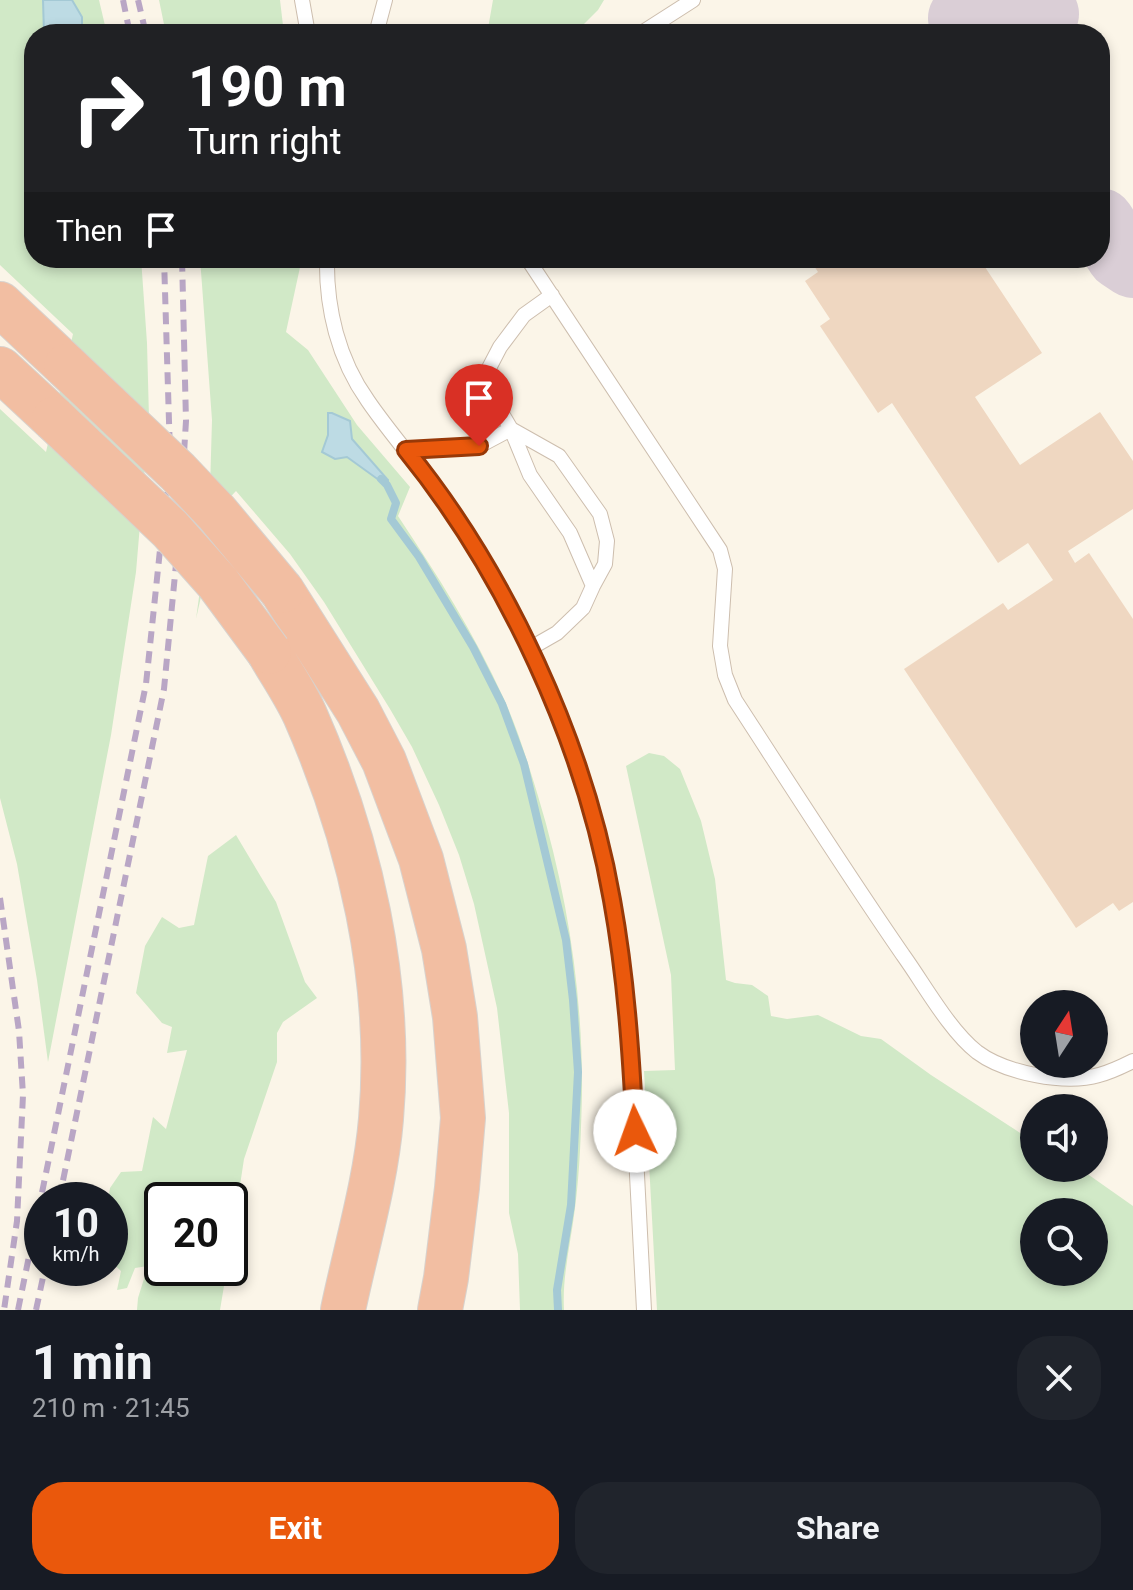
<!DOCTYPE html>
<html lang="en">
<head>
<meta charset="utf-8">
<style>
  :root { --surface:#171b24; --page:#20242c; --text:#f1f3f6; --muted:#9ea1a6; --accent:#ea580c }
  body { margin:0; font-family:Roboto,sans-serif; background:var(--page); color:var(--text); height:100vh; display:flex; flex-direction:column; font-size:30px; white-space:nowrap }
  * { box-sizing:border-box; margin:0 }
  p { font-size:26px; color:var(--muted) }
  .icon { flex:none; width:44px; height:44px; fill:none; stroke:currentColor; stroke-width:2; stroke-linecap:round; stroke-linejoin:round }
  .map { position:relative; height:1310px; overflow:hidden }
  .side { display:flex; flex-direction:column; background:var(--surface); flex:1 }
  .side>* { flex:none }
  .hud { position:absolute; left:24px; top:24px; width:1086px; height:244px; border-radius:32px; box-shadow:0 4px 12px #0003; background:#202124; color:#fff; overflow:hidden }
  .needle { width:52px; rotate:12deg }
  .fabs { position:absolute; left:1020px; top:990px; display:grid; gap:16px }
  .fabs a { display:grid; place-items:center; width:88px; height:88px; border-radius:50%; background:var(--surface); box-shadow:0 4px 12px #0003; font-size:40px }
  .speed { position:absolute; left:24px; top:1182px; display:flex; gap:16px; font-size:40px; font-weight:700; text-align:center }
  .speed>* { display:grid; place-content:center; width:104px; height:104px; border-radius:50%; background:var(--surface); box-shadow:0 4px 12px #0003; line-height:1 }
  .speed small { font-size:20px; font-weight:400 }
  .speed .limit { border:4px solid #111; border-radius:12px; background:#fff; color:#111 }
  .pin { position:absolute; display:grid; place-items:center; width:68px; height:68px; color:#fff; margin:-82px -34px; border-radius:50% 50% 50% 0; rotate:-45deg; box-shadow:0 0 8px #0007 }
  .pin .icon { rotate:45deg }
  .me { position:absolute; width:88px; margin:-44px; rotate:357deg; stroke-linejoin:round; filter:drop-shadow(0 0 6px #0008) }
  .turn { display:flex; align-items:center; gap:28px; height:168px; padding:0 32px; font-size:36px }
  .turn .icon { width:104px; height:104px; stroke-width:2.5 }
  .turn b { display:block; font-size:56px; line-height:68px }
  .then { display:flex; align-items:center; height:76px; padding:0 32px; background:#0003; gap:16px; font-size:30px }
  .round { display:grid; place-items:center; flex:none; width:84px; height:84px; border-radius:32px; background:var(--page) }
  .summary { display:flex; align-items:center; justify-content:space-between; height:136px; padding:0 32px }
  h1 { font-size:48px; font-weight:700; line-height:60px }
  .cta { display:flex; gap:16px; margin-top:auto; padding:16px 32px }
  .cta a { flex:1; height:92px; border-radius:32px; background:var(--accent); color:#fff; font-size:32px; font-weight:700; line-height:92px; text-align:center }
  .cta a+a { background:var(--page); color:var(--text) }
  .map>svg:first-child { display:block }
</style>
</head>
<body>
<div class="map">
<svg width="1133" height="1310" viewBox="0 0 1133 1310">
  <rect width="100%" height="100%" fill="#fbf5e8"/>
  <path fill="#d1e9c7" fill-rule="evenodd" d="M 0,0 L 43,0 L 44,34 L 34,34 L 34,258 L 141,258 L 147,343 L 149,418 L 136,572 L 111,735 L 48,1062 L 37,980 L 17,864 L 0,798 L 0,409 L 46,452 L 73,334 L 0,265 Z
    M 72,0 L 99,0 L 107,34 L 82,34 L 82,17 Z
    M 159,0 L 280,0 L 284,34 L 166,34 Z
    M 493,0 L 604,0 L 598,10 L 574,34 L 487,34 Z
    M 200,258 L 302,258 L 286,332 L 308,350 L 357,425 L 410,487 L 398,516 C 438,576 474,633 504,699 C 518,730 528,763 538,796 C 567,892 583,993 582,1094 C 581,1132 580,1170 575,1208 C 571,1242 562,1276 564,1310 L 520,1310 L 518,1254 L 509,1213 L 509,1113 L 497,1008 L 474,904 L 459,855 L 439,805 L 412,747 L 390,709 L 324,602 L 290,554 L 236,491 L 221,507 L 196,619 L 209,524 L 212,420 ZM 328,435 L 352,439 L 388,479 L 387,484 L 383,483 L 347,456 L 323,452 Z
    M 649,753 L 664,756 L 680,769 L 701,821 L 715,879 L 726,980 L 735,983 L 752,985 L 768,996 L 771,1016 L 787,1019 L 818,1015 L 861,1036 L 881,1039 L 931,1075 L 1034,1142 L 1034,1168 L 1079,1168 L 1133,1206 L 1133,1310 L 657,1310 L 644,1071 L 675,1070 L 671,975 L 626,766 ZM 1094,1212 L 1094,1272 L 1034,1272 L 1034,1212 Z
    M 236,835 L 276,902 L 305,982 L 317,998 L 283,1022 L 277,1033 L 277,1062 L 244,1159 L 230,1251 L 230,1200 L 162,1200 L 162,1268 L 227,1268 L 220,1310 L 137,1310 L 138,1298 L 148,1266 L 135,1268 L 127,1288 L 117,1290 L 121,1271 L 110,1261 L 110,1200 L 108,1200 L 110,1188 L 121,1172 L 142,1171 L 153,1117 L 166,1129 L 187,1050 L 167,1053 L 172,1027 L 162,1023 L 136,993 L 145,946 L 162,917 L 179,928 L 194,925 L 208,856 Z"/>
  <path fill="#bddbe4" stroke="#a4c9d5" stroke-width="2" d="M 43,0 L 72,0 L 82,17 L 82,34 L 44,34 Z
    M 328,413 L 332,413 L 350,421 L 352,439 L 388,480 L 387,485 L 383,483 L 347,457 L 335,459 L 322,452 L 328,435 Z"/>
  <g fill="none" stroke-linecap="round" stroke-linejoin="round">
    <path stroke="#a4c9d5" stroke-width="8" d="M 381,479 L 387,485 L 396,503 L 391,519 L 419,557 L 473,647 L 502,704 L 524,764 L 566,940 L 573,1000 L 578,1072 L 571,1205 L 557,1290 L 558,1310"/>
    <path stroke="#daced6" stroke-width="70" d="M 963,18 C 996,42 1013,33 1044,14
      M 1100,223 L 1121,255 L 1133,263"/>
  </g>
  <path fill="#efd7c1" d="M 809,258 L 979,258 L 1042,353 L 975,397 L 1020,465 L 1100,412 L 1133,461 L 1133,509 L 1068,551 L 1075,563 L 1089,553 L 1133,619 L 1133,902 L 1119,911 L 1113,903 L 1076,928 L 904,669 L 1003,603 L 1008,610 L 1053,580 L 1028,543 L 998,563 L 892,403 L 878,413 L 820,326 L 830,319 L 805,281 L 818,272 Z"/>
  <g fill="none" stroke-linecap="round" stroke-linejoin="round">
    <g stroke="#cdbeae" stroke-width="16">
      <path id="lane" d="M 302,0 L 308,34
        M 376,34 L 385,0
        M 640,34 L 693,0
        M 327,258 C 326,308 338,359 368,401 C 394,439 426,473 451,512 C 491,572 527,637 553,704 C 578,766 598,829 611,894 C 626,968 630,1042 634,1117 C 637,1181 641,1246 644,1310
        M 527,258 L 720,550 L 725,569 L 720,646 L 725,675 L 735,700 C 791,786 845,871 903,955 C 924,984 949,1030 977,1052 C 1005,1073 1065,1085 1099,1075 C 1111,1072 1123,1066 1133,1061
        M 511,429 L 559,456 L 600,514 L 607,541 L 605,564 L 593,586 L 570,533 L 530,475 Z
        M 406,450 L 479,446 L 511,429 L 495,402 L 488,370 L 500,347 L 524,315 L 552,295
        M 529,649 L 557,633 L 583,608 L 593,586"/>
    </g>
    <g stroke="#d8d2cd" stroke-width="46">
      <path id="highway" d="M 0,304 L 66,366
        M 0,369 L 54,419
        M 282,591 L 358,711 L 384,761 L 421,859 L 444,949 L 455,1017 L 463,1118 L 457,1188 L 446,1278 L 440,1310
        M 269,652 C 281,673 295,693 305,715 C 360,840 393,982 381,1119 C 376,1181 356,1248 343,1310"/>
    </g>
    <use href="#lane" stroke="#fff" stroke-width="14"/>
    <use href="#highway" stroke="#f2bea2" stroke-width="44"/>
    <path stroke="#b9a6c5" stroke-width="6" stroke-dasharray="12 8" stroke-linecap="butt" d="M 123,0 L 130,34
      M 138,0 L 146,34
      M 0,898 L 19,1031 L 23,1095 L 17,1221 L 4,1310
      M 59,1200 L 164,689 L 179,533 L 186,421 L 182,258
      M 18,1310 L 146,684 L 170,454 L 164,258
      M 36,1310 L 45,1268"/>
    <g stroke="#d8d2cd" stroke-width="46" stroke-linecap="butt">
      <path id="highway-bridge" d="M 66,366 L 178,472 L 216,512 L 282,591
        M 54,419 L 170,529 L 218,583 L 269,652"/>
    </g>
    <use href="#highway-bridge" stroke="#f2bea2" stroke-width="44"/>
  </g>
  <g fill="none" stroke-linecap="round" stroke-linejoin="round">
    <g stroke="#983908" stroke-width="20">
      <path id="route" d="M 479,446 L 406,450 C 506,573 585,744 612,900 C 626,977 631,1053 635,1131"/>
    </g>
    <use href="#route" stroke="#ea580c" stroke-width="14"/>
  </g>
</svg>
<div class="fabs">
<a><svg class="needle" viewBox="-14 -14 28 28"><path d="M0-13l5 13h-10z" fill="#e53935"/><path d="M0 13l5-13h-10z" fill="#9ea1a6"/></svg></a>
<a><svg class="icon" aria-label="sound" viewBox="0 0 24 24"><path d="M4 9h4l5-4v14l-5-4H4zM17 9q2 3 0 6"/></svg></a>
<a><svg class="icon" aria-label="search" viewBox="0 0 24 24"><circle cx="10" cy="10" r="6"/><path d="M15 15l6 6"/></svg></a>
</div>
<div class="speed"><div>10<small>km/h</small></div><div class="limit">20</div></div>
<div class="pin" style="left:479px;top:446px;background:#d93025"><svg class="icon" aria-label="arrive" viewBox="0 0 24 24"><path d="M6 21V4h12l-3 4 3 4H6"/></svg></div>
<svg class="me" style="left:635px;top:1131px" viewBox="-20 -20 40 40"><circle r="19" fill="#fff"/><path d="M0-13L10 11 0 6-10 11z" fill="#ea580c"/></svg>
<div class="hud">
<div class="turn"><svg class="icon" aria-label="right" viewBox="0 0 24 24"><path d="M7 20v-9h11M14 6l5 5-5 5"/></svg><div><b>190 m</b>Turn right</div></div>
<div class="then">Then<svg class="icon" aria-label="arrive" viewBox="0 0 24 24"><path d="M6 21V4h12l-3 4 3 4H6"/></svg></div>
</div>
</div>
<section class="side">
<div class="summary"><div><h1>1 min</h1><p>210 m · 21:45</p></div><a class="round"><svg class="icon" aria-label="close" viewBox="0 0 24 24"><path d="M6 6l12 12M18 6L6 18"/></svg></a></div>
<div class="cta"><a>Exit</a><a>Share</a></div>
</section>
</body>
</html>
